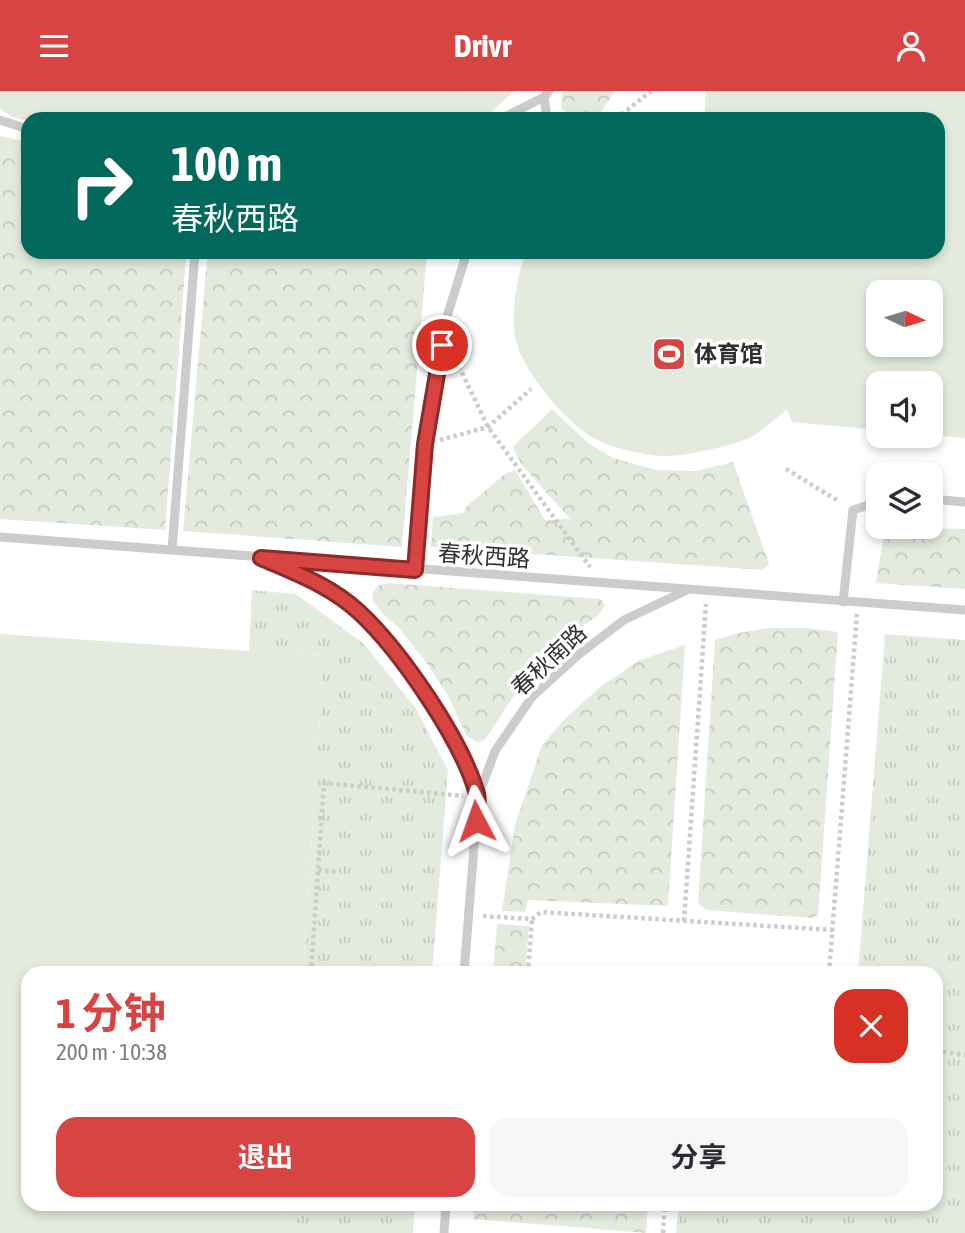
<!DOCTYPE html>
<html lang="zh">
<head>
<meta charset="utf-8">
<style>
  :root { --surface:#fff; --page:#f7f7f7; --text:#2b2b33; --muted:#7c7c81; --accent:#d74441 }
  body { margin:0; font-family:"Asap Condensed","Noto Sans SC",sans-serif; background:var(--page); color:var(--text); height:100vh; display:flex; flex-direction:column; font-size:26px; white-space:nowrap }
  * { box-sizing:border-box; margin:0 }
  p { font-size:23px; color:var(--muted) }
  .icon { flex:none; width:38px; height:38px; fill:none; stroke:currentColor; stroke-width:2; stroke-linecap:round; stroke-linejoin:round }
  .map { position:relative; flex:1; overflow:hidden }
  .drawer { position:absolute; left:21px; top:875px; width:922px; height:245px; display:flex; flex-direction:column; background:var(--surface); border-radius:21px; box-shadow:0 4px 10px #0003 }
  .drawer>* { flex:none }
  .guide { position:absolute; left:21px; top:21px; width:924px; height:147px; border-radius:21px; box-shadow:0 4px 10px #0003; background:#00695c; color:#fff; overflow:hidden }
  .needle { width:46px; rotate:94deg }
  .tools { position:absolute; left:866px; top:189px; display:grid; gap:14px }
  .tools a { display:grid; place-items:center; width:77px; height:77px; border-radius:14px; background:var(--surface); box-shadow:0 4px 10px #0003; font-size:35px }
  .pin { position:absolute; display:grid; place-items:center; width:60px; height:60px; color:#fff; margin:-30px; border:4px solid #fff; border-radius:50%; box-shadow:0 2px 7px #0007 }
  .me { position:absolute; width:77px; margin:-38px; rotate:356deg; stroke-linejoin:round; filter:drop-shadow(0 0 5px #0008) }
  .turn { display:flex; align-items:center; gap:24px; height:147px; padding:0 35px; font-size:32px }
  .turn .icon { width:91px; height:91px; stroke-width:2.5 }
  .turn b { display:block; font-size:49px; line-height:60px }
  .round { display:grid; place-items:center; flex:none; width:74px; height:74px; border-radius:21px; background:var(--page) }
  .headline { display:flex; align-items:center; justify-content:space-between; height:119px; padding:0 35px }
  h1 { font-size:42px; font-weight:700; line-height:52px; color:var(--accent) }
  .primary-button { display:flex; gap:14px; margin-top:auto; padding:14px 35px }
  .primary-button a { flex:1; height:80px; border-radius:21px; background:var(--accent); color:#fff; font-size:28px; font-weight:700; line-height:80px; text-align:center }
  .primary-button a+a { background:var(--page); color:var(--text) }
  header { display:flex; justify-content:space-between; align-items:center; height:91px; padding:0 35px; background:var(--accent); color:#fff; font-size:32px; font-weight:700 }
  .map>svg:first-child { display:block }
</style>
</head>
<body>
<header><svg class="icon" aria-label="menu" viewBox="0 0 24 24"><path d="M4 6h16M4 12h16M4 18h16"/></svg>Drivr<svg class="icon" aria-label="person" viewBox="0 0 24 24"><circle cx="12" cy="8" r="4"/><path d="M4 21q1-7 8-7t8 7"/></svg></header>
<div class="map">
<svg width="965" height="1142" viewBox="0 0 965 1142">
  <defs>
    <pattern id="grass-tufts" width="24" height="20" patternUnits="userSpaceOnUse" patternTransform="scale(1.75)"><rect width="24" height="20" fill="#e4ebde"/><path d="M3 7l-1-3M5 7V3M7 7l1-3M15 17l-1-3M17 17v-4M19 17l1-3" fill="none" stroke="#c4cabf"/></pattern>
    <pattern id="forest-crowns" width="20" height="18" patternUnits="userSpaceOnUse" patternTransform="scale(1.75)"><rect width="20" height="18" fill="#e4ebde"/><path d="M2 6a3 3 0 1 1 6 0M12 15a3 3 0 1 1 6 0" fill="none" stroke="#c4cabf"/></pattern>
  </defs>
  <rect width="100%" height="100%" fill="#fff"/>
  <path fill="url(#grass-tufts)" d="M 252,499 L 296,503 L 364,553 L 415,616 L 448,679 L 432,882 L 303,882 L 324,565 L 249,560 Z
    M 885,543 L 965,549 L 965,1142 L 676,1142 L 679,1113 L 936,1113 L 936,882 L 858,882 Z
    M 287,1113 L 415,1113 L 413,1142 L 285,1142 Z"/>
  <path fill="url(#forest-crowns)" d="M 565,0 L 615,0 L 596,28 L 576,28 L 561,17 L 562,2 Z
    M 0,45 L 28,51 L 28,161 L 181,161 L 186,167 L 165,439 L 0,428 Z
    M 219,161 L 427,161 L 402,456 L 183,440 L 207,170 Z
    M 552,318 L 587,351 L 613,367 L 657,379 L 696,380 L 733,371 L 769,473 L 763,479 L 431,456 L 433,426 L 463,422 L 467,415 L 505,383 L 515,379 L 545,429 L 570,428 L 521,373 L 513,356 Z
    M 885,436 L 965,438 L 965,498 L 876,492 Z
    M 389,492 L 600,508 L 605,514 L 599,524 L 559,551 L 526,586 L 485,649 L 477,651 L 466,644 L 449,606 L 425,570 L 400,538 L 382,522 L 373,510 L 373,501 L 379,494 Z
    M 769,537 L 805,537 L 838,541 L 818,824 L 811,827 L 706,819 L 698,812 L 715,549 L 738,542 Z
    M 685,554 L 668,815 L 528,809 L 525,821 L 502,820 L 515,734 L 542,654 L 565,628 L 600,596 L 640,569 Z
    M 497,833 L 529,835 L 525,882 L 493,882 Z
    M 474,1113 L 648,1113 L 646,1142 L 473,1128 Z"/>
  <path fill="#e4ebde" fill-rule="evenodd" d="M 0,0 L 514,0 L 491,21 L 476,28 L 28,28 L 28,30 L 12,26 L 0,18 Z
    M 706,0 L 965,0 L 965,347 L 931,344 L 931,292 L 878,292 L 878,339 L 792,331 L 787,319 C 775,327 765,338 753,345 C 737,354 682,366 664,365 C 641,364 618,358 597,349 C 568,335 520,277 515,246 C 511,222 517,183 526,161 L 938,161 L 938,28 L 704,28 ZM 878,201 L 931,201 L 931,254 L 878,254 Z
    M 0,543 L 324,565 L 303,882 L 28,882 L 28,1113 L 287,1113 L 285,1142 L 0,1142 Z"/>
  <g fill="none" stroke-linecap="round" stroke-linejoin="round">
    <path stroke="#ccc" stroke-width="4.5" stroke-dasharray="3.5 3.5" stroke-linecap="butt" d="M 616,28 L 651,0
      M 456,269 L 488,336 L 590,476
      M 440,349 L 488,336 L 531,298
      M 786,378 L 840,411
      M 318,779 L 336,781
      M 483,825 L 532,828 L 541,821 L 833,839
      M 684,830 L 706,513
      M 311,882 L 324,692 L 463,705
      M 528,882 L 532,828
      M 829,882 L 857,523
      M 936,960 L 965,964
      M 663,1142 L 665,1113"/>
    <path stroke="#ccc" stroke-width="9" d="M 544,6 L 547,28
      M 501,28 L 544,6 L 549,0
      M 0,29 L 28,38
      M 931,408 L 965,411
      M 0,446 L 965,519
      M 172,459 L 195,161
      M 269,470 L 326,496 L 359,521 L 393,559 L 429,609 L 460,659 L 478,706
      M 415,479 L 425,353 L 446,229 L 467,161
      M 843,511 L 853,419 L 878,411
      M 464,882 L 478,706 L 495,660 L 532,606 L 578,564 L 624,529 L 685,500
      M 444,1142 L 446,1113"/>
  </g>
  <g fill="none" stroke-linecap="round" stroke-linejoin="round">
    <g stroke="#8c2c2a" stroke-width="18">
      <path id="route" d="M 442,254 L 425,353 L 415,479 L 261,467 C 296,482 331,495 359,521 C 400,559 462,649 477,703 C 479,711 477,721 476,730"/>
    </g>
    <use href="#route" stroke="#d74441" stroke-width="12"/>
  </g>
  <defs>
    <g id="stadium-square" transform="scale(1.75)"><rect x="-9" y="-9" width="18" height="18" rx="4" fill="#d74441" stroke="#fff"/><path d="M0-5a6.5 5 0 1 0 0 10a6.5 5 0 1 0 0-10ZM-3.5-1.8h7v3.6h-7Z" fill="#fff"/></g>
  </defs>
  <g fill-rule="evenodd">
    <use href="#stadium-square" x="669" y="263"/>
  </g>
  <g text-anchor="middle" stroke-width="7" stroke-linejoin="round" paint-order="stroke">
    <g font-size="23" font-weight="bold" fill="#2f2f2f" stroke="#fff" text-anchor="start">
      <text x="694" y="271">体育馆</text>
    </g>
    <g font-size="23" fill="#2f2f2f" stroke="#fff">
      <text transform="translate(484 465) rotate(4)" y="8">春秋西路</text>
      <text transform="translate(549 569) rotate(-43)" y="8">春秋南路</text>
    </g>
  </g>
</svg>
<div class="tools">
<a><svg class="needle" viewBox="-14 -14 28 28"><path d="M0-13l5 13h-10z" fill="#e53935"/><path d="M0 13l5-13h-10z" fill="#7c7c81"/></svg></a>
<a><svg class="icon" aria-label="sound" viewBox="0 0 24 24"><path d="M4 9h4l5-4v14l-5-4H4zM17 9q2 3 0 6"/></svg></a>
<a><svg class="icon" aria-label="layers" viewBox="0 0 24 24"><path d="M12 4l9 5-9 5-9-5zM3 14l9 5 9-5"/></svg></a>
</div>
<div class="pin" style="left:442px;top:254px;background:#d93025"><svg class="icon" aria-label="arrive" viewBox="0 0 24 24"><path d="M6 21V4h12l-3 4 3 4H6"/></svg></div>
<svg class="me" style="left:476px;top:730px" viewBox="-20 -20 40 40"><path d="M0-17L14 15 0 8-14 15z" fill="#d74441" stroke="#fff" stroke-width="4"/></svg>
<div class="guide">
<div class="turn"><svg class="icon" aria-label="right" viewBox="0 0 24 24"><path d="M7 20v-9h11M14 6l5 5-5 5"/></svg><div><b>100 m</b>春秋西路</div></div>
</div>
<section class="drawer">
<div class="headline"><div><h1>1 分钟</h1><p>200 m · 10:38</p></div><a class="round" style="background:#d93025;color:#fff"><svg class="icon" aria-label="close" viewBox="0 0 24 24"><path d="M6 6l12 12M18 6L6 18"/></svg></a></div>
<div class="primary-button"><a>退出</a><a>分享</a></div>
</section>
</div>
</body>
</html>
